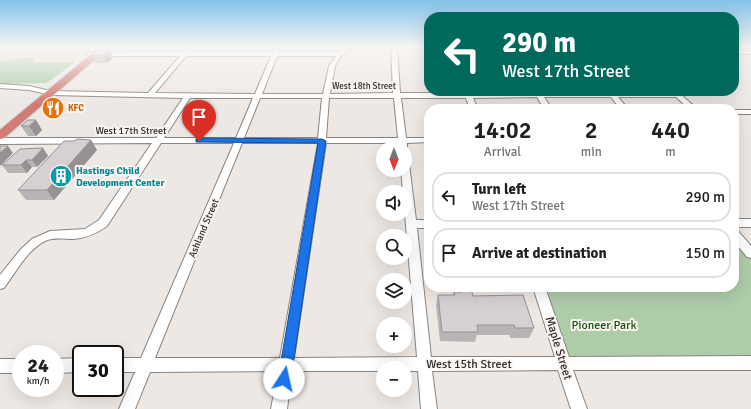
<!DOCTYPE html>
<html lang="en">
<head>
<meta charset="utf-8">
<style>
  :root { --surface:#fff; --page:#f2f2f2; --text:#202124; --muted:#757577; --line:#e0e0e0 }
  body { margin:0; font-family:Signika,sans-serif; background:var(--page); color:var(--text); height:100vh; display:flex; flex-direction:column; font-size:15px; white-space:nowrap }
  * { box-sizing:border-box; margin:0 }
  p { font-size:13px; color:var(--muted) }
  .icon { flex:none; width:22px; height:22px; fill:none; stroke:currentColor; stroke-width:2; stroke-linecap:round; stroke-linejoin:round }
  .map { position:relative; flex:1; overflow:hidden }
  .side { position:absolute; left:424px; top:104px; width:315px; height:188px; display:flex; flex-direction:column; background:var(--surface); border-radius:16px; box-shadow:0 4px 16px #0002 }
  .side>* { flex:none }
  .hud { position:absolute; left:424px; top:12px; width:315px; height:84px; border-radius:16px; box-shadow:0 4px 16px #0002; background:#00695c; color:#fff; overflow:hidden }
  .needle { width:26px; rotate:180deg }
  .controls { position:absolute; left:376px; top:141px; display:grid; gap:8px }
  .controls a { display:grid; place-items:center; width:36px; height:36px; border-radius:50%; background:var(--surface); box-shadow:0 4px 16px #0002; font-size:20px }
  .speed { position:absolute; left:12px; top:345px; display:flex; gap:8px; font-size:20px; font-weight:700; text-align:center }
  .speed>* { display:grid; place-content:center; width:52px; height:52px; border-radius:50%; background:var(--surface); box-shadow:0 4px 16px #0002; line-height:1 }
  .speed small { font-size:10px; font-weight:400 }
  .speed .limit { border:2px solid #111; border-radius:6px; background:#fff; color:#111 }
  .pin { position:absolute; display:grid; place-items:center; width:34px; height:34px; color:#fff; margin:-41px -17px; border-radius:50% 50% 50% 0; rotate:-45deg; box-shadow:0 0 4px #0007 }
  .pin .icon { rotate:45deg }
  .me { position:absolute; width:44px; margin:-22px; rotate:10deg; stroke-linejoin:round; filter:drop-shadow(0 0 3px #0008) }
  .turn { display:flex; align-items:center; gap:14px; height:84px; padding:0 12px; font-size:18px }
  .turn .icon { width:52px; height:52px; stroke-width:2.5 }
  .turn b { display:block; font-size:28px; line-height:34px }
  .eta { display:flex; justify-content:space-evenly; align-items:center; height:68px; text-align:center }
  .eta b { font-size:24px; font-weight:600; line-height:28px }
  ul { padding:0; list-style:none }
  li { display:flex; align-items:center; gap:12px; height:50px; margin:0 8px 6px; padding:0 4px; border:2px solid var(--line); border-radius:16px }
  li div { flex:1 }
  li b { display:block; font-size:15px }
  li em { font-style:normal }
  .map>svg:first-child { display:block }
</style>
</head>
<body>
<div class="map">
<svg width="751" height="409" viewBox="0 0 751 409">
  <rect width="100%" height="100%" fill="#eee8e4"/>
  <path fill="#ecddca" d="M 0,47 L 94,47 L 75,62 L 33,63 L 34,57 L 0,61 Z"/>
  <path fill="#adcca8" d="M 34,57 L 34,63 L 75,62 L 47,83 L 0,84 L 0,61 Z
    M 734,234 L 751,254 L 751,363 L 563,363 L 539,287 L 734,287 Z"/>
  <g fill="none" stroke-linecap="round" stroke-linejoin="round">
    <g stroke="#898480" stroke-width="2">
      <path id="minor" d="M 275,47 L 281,47 L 279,52 L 339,52 L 346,47 L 353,47 L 342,55 L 335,66 L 330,94 L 393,93 L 391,47 L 397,47 L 400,93 L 464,93 L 463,91 L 471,91 L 471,93 L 534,93 L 532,91 L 540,91 L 541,93 L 607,93 L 607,91 L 613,91 L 615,93 L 671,93 L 669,91 L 677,91 L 697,109 L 689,109 L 676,97 L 618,97 L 628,109 L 620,109 L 611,97 L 544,97 L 552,109 L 544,109 L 537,97 L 473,98 L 478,109 L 470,109 L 466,98 L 401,98 L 406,138 L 429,138 L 429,142 L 407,143 L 407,148 L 405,150 L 405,148 L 399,148 L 398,143 L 326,143 L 294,358 L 417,357 L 405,214 L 405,192 L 403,192 L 401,170 L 405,170 L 405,161 L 409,164 L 416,220 L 429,220 L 429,228 L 417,228 L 431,357 L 555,357 L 533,287 L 545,287 L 569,357 L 751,356 L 751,370 L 573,370 L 587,409 L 571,409 L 558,370 L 432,371 L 437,409 L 421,409 L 418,371 L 405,371 L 405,368 L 383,368 L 383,371 L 292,371 L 287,409 L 271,409 L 278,371 L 150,372 L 135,409 L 119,409 L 135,372 L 115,372 L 115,358 L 141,358 L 234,143 L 161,143 L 107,226 C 96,234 86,238 73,239 C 64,239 54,237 45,241 C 27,250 16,272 4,288 L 0,289 L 0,275 L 21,249 L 32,239 L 50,231 L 85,229 L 99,220 L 152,143 L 0,144 L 0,138 L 156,138 L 183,98 L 51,95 L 29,90 L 0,88 L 0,84 L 29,86 L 51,91 L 148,93 L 180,56 L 89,56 L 86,54 L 89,52 L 183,52 L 187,49 L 189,50 L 189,52 L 273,52 ZM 186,56 L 271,56 L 255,94 L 155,93 ZM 277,56 L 336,56 L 329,66 L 323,94 L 262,94 ZM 190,98 L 253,98 L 236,138 L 164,138 ZM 260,98 L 322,98 L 318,138 L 244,138 ZM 329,98 L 394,98 L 398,138 L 326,138 ZM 242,143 L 318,143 L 280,358 L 155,358 Z
        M 734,50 L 751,50 L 751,54 L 734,54 Z
        M 734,110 L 751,110 L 751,114 L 734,114 Z
        M 734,219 L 751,219 L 751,227 L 734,227 Z
        M 734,230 L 738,231 L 751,246 L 751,258 L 747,257 L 734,241 Z
        M 81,358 L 81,372 L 55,373 L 55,359 Z
        M 0,359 L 21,359 L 21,373 L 0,373 Z"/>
    </g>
    <g stroke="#c5c4c4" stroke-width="2">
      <path id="highway" d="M 100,47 L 109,47 L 4,138 L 0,139 L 0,130 Z"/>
    </g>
    <use href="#minor" fill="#fff" fill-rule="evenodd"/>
    <use href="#highway" fill="#d27b74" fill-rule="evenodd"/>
  </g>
  <path fill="#b9b3b5" d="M 109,47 L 125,47 L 122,50 L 111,50 Z
    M 99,49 L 113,58 L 107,63 L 96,63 L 92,55 Z
    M 28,120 L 42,130 L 36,136 L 28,136 L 21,126 Z
    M 91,140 L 97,150 L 54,200 L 26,200 L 18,190 L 74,141 Z
    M 43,148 L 48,156 L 37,167 L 32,167 L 27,173 L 8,173 L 2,165 Z
    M 462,289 L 534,328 L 529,338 L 510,338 L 510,335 L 477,335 L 475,342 L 440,341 L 436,305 L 438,295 L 453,295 L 454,292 L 461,292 Z"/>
  <path fill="#969294" d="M 120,47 L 125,47 L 122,50 Z
    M 109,49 L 113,58 L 107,63 L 103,55 Z
    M 36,120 L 42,130 L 36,136 L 29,126 Z
    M 91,140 L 97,150 L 54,200 L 47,190 Z
    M 8,146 L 13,153 L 0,166 L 0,153 Z
    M 43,148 L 48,156 L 37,167 L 32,160 Z
    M 26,160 L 32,167 L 27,173 L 21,165 Z"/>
  <path fill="#d7d0d3" stroke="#969294" d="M 99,49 L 109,49 L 103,55 L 92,55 Z
    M 28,120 L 36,120 L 29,126 L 21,126 Z
    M 77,139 L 91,140 L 47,190 L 18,190 L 64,141 L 74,141 Z
    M 0,146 L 8,146 L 0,153 Z
    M 43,148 L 32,160 L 26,160 L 21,165 L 2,165 L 20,149 Z
    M 462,289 L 471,289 L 473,296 L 523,295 L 534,328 L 515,328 L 514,325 L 477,325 L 478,332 L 442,332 L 438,295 L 455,295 L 454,292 L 462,292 Z"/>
  <linearGradient id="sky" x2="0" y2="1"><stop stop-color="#82c2ea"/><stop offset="0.45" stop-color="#f7f5f3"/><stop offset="1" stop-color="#f7f5f3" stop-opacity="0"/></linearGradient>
  <rect width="751" height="104" fill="url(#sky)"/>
  <path fill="#1a73e8" stroke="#114b97" d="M 199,138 L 322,139 L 326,141 L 291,379 L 289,384 L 284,386 L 280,384 L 278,379 L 318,143 L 196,142 L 196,139 Z"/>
  <defs>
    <g id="restaurant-disc" transform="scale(1.15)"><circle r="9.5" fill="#e8710a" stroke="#fbf5f1"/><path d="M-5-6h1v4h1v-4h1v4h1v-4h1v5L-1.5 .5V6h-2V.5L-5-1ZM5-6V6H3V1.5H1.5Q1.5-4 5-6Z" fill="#fff"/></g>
    <g id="building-disc" transform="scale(1.15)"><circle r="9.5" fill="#0f9aa8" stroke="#fbf5f1"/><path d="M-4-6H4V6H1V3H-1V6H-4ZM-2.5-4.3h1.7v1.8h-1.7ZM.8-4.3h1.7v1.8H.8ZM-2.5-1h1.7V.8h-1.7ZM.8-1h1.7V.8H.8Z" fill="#fff"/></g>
  </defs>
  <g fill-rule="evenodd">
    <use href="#restaurant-disc" x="53" y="108"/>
    <use href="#building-disc" x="61" y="176"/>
  </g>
  <g text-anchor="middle" stroke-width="4" stroke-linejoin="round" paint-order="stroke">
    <g font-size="9" fill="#2f2c2b" stroke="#fbf5f1">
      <text x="364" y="89">West 18th Street</text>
    </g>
    <g font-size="9" font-weight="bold" fill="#c56008" stroke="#fbf5f1" text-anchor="start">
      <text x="68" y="111">KFC</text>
    </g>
    <g font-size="10" fill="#2f2c2b" stroke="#fbf5f1">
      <text x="131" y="134">West 17th Street</text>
      <text transform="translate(203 228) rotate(-67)" y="4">Ashland Street</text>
    </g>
    <g font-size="10" font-weight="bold" fill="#0d838f" stroke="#fbf5f1" text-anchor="start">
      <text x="76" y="174">Hastings Child<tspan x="76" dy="12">Development Center</tspan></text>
    </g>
    <g font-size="12" fill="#164f0b" stroke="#fbf5f1">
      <text x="604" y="329">Pioneer Park</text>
    </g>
    <g font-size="12" fill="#2f2c2b" stroke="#fbf5f1">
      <text transform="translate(559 348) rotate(73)" y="4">Maple Street</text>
      <text x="469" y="368">West 15th Street</text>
    </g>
  </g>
</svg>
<div class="controls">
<a><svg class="needle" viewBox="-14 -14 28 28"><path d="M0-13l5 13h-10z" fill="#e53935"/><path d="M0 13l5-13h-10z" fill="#757577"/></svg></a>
<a><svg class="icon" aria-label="sound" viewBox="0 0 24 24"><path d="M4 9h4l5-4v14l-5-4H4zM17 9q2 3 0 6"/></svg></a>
<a><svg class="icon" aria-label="search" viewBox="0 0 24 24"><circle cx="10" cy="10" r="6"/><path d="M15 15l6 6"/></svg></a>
<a><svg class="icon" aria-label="layers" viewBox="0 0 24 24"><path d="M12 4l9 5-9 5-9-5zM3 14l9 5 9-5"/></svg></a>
<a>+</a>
<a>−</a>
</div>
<div class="speed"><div>24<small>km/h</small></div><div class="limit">30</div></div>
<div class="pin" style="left:199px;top:141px;background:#d93025"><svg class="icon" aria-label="arrive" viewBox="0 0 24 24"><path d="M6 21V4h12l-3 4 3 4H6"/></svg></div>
<svg class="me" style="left:284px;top:379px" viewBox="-20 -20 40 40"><circle r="19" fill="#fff"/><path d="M0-13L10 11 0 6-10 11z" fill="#1a73e8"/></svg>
<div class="hud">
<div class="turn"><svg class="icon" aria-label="left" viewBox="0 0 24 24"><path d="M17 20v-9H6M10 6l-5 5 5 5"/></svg><div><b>290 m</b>West 17th Street</div></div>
</div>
<section class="side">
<div class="eta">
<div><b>14:02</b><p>Arrival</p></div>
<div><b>2</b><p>min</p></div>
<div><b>440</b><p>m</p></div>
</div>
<ul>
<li><svg class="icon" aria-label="left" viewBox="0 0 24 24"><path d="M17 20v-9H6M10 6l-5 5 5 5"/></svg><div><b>Turn left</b><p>West 17th Street</p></div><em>290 m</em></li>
<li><svg class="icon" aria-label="arrive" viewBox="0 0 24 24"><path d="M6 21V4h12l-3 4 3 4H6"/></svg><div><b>Arrive at destination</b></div><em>150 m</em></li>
</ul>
</section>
</div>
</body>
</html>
